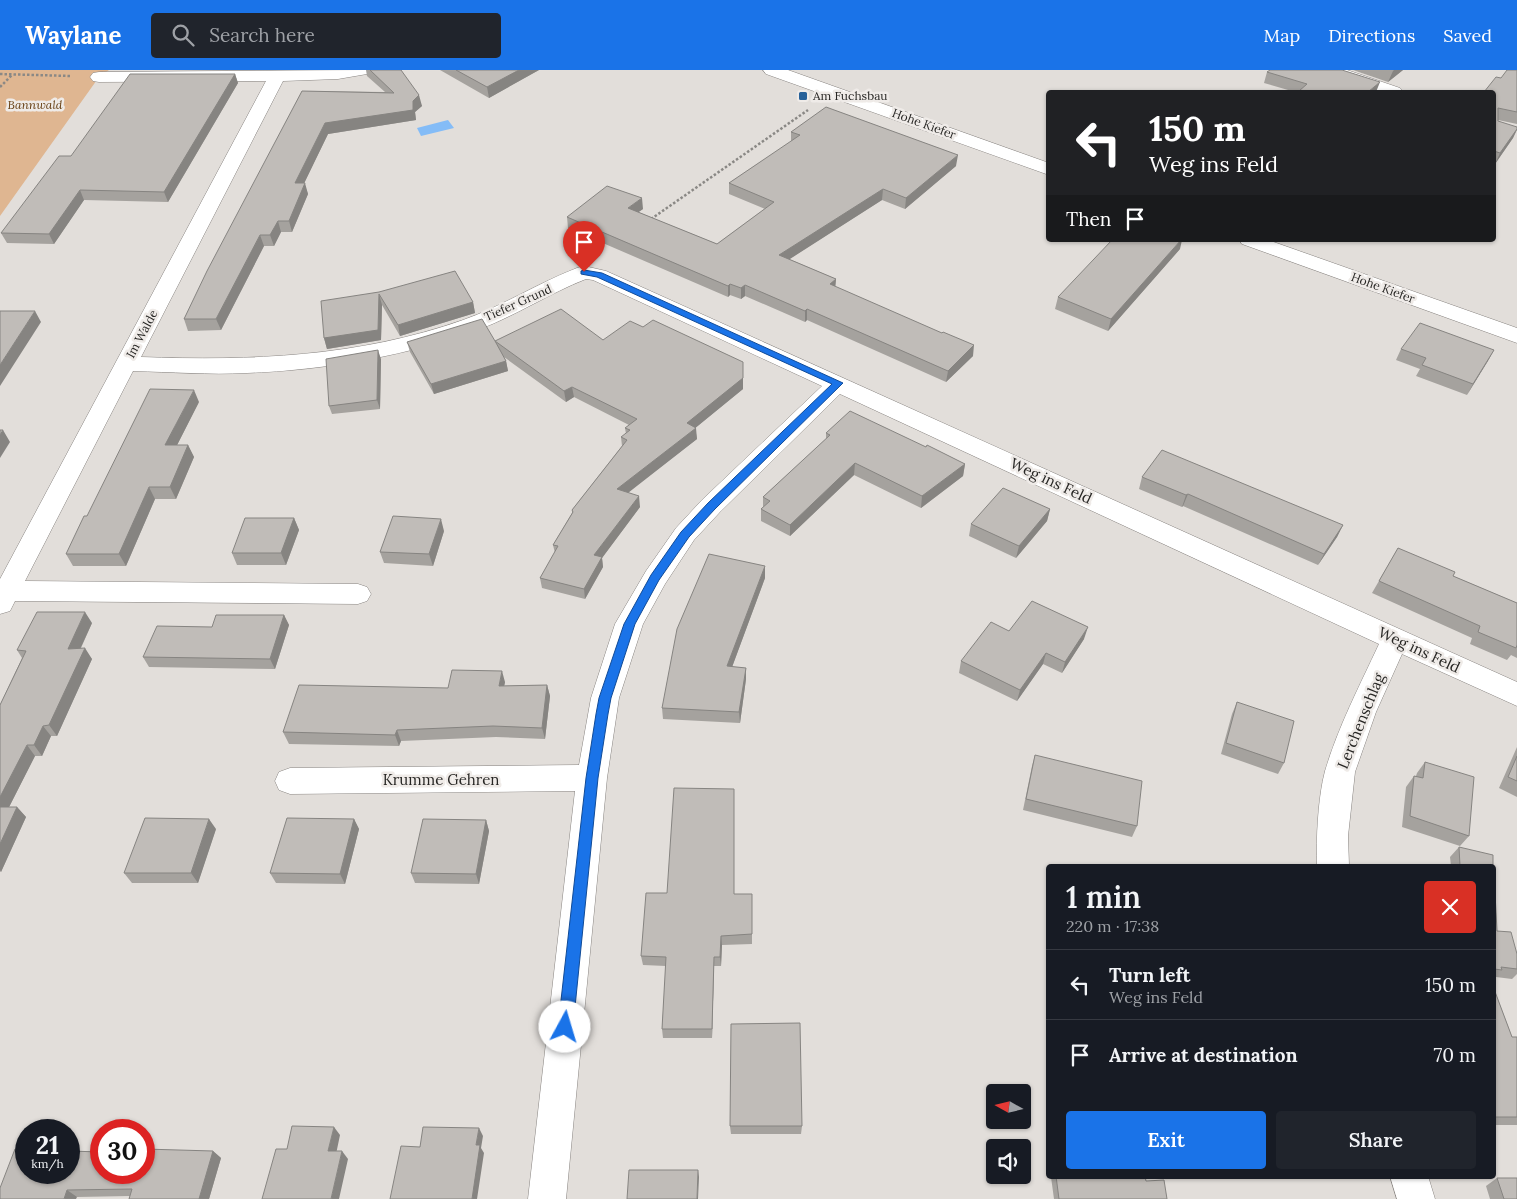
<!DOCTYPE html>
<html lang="en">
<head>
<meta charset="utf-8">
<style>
  :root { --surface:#171b24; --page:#20242c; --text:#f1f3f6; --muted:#9ea1a6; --line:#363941; --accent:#1a73e8 }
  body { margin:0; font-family:Lora,serif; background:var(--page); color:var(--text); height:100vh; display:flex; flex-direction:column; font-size:19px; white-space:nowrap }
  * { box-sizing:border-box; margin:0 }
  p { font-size:16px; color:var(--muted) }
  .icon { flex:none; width:28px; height:28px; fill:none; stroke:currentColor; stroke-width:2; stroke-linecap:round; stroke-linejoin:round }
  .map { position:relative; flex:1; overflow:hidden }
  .sheet { position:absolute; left:1046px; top:794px; width:450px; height:315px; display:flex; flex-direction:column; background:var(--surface); border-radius:5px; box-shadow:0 1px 4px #0004 }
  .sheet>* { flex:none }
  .hud { position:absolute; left:1046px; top:20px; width:450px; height:152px; border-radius:5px; box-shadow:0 1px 4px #0004; background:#202124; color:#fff; overflow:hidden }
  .needle { width:32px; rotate:278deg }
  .tools { position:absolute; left:986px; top:1014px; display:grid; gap:10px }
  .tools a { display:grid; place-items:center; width:45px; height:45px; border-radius:5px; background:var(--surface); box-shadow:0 1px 4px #0004; font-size:25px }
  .speed { position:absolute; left:15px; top:1049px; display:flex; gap:10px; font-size:25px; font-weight:700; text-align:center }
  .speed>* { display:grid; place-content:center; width:65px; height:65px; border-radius:50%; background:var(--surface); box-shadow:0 1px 4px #0004; line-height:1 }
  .speed small { font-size:12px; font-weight:400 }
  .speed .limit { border:8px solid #d22; background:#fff; color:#111 }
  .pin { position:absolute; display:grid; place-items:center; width:42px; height:42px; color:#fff; margin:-51px -21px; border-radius:50% 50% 50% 0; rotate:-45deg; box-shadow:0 0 5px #0007 }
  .pin .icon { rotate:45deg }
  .me { position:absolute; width:55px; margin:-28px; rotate:6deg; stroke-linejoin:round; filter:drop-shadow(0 0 4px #0008) }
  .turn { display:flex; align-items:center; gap:18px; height:105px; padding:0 20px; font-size:22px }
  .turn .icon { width:65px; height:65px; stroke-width:2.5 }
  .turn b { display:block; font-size:35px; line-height:42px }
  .then { display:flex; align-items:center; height:48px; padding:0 20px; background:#0003; gap:10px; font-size:19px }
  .round { display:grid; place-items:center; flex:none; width:52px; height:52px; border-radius:5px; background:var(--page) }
  .summary { display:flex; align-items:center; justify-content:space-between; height:85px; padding:0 20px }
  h1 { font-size:30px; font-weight:600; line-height:38px }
  .primary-button { display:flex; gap:10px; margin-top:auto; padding:10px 20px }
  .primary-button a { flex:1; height:58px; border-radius:5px; background:var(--accent); color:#fff; font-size:20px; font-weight:600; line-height:58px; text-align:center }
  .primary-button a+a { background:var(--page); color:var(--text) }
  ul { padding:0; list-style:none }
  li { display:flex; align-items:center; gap:15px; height:70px; padding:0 20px; border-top:1px solid var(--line) }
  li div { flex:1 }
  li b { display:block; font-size:19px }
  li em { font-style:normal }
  header { display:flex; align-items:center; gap:30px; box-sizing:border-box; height:70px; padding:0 25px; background:var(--accent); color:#fff }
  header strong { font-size:24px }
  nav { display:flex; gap:28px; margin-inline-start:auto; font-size:18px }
  .search { width:350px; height:45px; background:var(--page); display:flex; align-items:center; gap:12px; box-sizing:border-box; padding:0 18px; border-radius:5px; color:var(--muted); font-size:19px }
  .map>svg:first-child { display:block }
</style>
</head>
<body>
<header>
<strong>Waylane</strong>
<div class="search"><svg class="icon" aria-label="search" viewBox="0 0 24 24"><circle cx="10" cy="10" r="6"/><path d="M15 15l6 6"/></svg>Search here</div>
<nav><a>Map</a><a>Directions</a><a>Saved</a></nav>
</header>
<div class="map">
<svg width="1517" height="1129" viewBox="0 0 1517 1129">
  <rect width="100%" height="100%" fill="#e2deda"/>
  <path fill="#dfb691" d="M 0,0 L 109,0 L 99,7 L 0,146 Z"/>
  <path fill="#84bcf7" d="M 448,50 L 454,58 L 421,66 L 417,58 Z"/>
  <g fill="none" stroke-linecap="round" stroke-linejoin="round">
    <g stroke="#888481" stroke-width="1">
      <path id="street" d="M 370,0 L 367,4 L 338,9 L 283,11 L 141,287 C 251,291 358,287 463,250 C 503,236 538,213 577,198 L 584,196 L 606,201 L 1517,612 L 1517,636 L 1402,584 L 1376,642 L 1355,702 L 1348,766 L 1349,796 L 1317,796 C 1316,769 1318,727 1325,701 C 1338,657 1360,615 1379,574 L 840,324 L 720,442 L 694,470 L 665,514 L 643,554 L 619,628 L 607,708 L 566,1129 L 528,1129 L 575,721 L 290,724 L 279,720 L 275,711 L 279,702 L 290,698 L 579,695 L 591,628 L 615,554 L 646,501 L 676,458 L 702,430 L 822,316 L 593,210 L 586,209 C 550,223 517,245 480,259 C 407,286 325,300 247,303 C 209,305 171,302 133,301 L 25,511 L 358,514 L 367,517 L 371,524 L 367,531 L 358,534 L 15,531 L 10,541 L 0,544 L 0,509 L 266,11 L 99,12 L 93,11 L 90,7 L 93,3 L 99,2 Z
        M 1321,0 L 1347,0 L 1400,18 L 1403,22 L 1378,22 L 1324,4 Z
        M 1390,1106 L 1428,1106 L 1435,1129 L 1397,1129 Z"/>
    </g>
    <g stroke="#888481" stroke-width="1">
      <path id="secondary" d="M 763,0 L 788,0 L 1049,93 L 1049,105 L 766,4 Z
        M 1239,170 L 1268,170 L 1517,258 L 1517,273 L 1242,174 Z"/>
    </g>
    <path stroke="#8a8885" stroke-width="2.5" stroke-dasharray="2.5 2" stroke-linecap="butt" d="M 0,4 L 71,6
      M 0,17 L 12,5
      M 651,149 L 808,40"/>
    <use href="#street" fill="#fff" fill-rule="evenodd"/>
    <use href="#secondary" fill="#fff" fill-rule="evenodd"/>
  </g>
  <path fill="#a5a29e" d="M 366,0 L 401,0 L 422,36 L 415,42 L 416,50 L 328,64 L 304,113 L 308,124 L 292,162 L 281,162 L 274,176 L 264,176 L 221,260 L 188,261 L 184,249 L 302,21 L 385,22 L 367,6 Z
    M 440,0 L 539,0 L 489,28 Z
    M 1353,0 L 1403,0 L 1388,12 Z
    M 1517,0 L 1517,54 L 1498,50 L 1498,51 L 1517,59 L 1517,60 L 1513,68 L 1495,94 L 1494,93 L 1494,22 L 1501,8 Z
    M 1267,2 L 1376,22 L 1295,22 L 1264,13 Z
    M 235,4 L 238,13 L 168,132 L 84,130 L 54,174 L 7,173 L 1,163 L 71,86 Z
    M 791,62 L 956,96 L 905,139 L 882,130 L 789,189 L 836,209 L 835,217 L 973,286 L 946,312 L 807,250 L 805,252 L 745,226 L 741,229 L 730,225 L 728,227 L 568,158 L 567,147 L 643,139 L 638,142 L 717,174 L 765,139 L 729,124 L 729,113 L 791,72 Z
    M 1180,179 L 1108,261 L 1055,239 L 1058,227 Z
    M 379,222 L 473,232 L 475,243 L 400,266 L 382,235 L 381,270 L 327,279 L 324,268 Z
    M 603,270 L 743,319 L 695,358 L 697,369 L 628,422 L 640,437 L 602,488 L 603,497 L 585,529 L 542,518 L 540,508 L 555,483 L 553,475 L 572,443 L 572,440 L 622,376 L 621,367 L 626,364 L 625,358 L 629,355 L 574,327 L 566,332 L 504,287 L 506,291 L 508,301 L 434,324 L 410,282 L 407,272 Z
    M 1401,279 L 1494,280 L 1467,325 L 1416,306 L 1420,299 L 1396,290 Z
    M 381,289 L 380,339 L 332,344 L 329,336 Z
    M 199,332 L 177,375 L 188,375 L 194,387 L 176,429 L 155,429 L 126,496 L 73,496 L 66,484 L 87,446 Z
    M 826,363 L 965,394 L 963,406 L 921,438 L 854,405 L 790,466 L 761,451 L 761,439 L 763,437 L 763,427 L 826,369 Z
    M 1142,407 L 1343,455 L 1337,467 L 1318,495 L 1183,436 L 1182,437 L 1139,419 Z
    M 1050,439 L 1047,451 L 1016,488 L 969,466 L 971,454 Z
    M 294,448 L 299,460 L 286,495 L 237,495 L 232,483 Z
    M 444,461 L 433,496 L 384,493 L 380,482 Z
    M 1398,478 L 1453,506 L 1517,533 L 1517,588 L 1511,585 L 1507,590 L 1470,574 L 1472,568 L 1372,523 Z
    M 765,496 L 765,508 L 732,597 L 746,598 L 746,609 L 740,653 L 663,649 L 662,638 Z
    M 284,545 L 289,555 L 275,599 L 149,597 L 143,587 L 212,557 Z
    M 92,553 L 81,578 L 92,589 L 57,666 L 51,666 L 42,686 L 35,686 L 9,737 L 17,737 L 26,747 L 1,802 L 0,801 L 0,635 L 22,588 L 17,580 Z
    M 1009,561 L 1084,569 L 1062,603 L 1043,594 L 1017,631 L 959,603 L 961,591 Z
    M 505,612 L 504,616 L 547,615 L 550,626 L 545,669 L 496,667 L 401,671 L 399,676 L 289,674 L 283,662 L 448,618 Z
    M 1237,632 L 1284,693 L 1278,704 L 1221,684 L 1232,644 Z
    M 1517,677 L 1517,727 L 1499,718 Z
    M 1035,685 L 1137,756 L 1132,767 L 1023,740 L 1032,696 Z
    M 1425,692 L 1469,766 L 1460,776 L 1402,757 L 1406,717 L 1414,706 L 1416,706 L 1417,703 Z
    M 354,749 L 359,759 L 345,814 L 276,813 L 270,803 Z
    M 486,750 L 489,761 L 479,814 L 415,813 L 411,803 Z
    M 216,759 L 198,813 L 132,813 L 124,803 Z
    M 1459,777 L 1493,796 L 1451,796 L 1450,787 Z
    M 1494,804 L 1497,861 L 1517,884 L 1517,904 L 1512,909 L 1496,907 L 1494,909 Z
    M 734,824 L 752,824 L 752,874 L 722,875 L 721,896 L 714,896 L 712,968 L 663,968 L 662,959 L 666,896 L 643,895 L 641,886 Z
    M 1494,919 L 1512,967 L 1517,967 L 1517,1055 L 1494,1055 Z
    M 730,1056 L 802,1056 L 801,1064 L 731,1064 Z
    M 213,1081 L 221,1088 L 209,1129 L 129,1129 L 130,1126 L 77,1127 L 0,1129 L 101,1102 Z
    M 1052,1106 L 1145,1106 L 1146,1111 L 1167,1129 L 1054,1129 L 1051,1107 Z
    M 1497,1108 L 1517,1129 L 1490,1129 L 1486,1116 Z"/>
  <path fill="#868481" d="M 519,0 L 539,0 L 489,28 L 487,17 Z
    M 1394,0 L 1403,0 L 1388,12 L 1393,1 Z
    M 235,4 L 238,13 L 168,132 L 164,122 Z
    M 1380,12 L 1376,22 L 1368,22 Z
    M 419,25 L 422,36 L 415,42 L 416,50 L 328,64 L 299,124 L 295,113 L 325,53 L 413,31 Z
    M 1517,59 L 1513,68 L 1495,94 L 1500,83 Z
    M 958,85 L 956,96 L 905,139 L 906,128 Z
    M 305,113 L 308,124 L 292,162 L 289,151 Z
    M 883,119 L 882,130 L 779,196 L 779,185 Z
    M 80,120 L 84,130 L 54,174 L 49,164 Z
    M 642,128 L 643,139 L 629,149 L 628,138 Z
    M 278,151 L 281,162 L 274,176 L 270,165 Z
    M 260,165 L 264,176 L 221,260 L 216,249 Z
    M 1181,170 L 1182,170 L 1180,179 L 1108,261 L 1111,249 Z
    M 836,209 L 835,220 L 830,214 Z
    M 730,214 L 730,225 L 728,227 L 728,216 Z
    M 745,215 L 745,226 L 741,229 L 741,218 Z
    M 379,224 L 382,235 L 381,270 L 327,279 L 324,268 Z
    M 473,232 L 475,243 L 400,266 L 398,255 Z
    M 807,239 L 807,250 L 805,252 L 805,241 Z
    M 35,241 L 41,252 L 0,316 L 0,295 Z
    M 974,275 L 973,286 L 946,312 L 948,301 Z
    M 378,280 L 381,289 L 380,339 L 377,330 Z
    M 1494,280 L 1488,291 L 1467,325 L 1473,314 Z
    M 506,291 L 508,301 L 434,324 L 431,314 Z
    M 743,292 L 743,319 L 688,364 L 687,353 Z
    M 572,317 L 574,327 L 566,332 L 564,321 Z
    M 194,320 L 199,332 L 171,387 L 165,375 Z
    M 696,358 L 697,369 L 619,430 L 617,419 Z
    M 3,360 L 10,372 L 0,388 L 0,365 Z
    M 188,375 L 194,387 L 176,429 L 170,417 Z
    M 855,393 L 854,405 L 790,466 L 790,455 Z
    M 965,394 L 963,406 L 921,438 L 922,426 Z
    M 149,417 L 155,429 L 126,496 L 119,484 Z
    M 1188,424 L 1183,436 L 1182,437 L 1186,425 Z
    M 639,426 L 640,437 L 602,488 L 603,497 L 585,529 L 584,519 L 594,485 Z
    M 1050,439 L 1047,451 L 1016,488 L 1019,476 Z
    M 294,448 L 299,460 L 286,495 L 281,483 Z
    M 441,449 L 444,461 L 433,496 L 429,484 Z
    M 1343,455 L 1337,467 L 1318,495 L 1324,484 Z
    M 765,496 L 765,508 L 728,608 L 727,596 Z
    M 85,542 L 92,553 L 75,590 L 68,579 Z
    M 284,545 L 289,555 L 275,599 L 270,589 Z
    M 1088,557 L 1084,569 L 1062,603 L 1065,592 Z
    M 85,578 L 92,589 L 57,666 L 49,655 Z
    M 1046,583 L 1043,594 L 1017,631 L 1020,620 Z
    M 746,598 L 746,609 L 740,653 L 739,642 Z
    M 502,601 L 505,612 L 502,627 L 499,616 Z
    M 547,615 L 550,626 L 545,669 L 542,658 Z
    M 43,656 L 51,666 L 42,686 L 34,675 Z
    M 397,660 L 401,671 L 399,676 L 395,665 Z
    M 27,675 L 35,686 L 4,747 L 0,742 L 0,727 Z
    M 17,737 L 26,747 L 1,802 L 0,800 L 0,774 Z
    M 209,749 L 216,759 L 198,813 L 191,803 Z
    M 354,749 L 359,759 L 345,814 L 340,804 Z
    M 486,750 L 489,761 L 479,814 L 476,804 Z
    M 721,866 L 722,875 L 721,896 L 720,887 Z
    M 714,887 L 714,896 L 712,968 L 712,959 Z
    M 334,1057 L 340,1065 L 335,1089 L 328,1081 Z
    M 479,1058 L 483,1066 L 481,1078 L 484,1083 L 477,1129 L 472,1129 L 476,1075 Z
    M 213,1081 L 221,1088 L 209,1129 L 199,1129 Z
    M 342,1081 L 348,1089 L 339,1129 L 331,1129 Z
    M 698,1100 L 699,1107 L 698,1129 L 697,1129 Z
    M 67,1120 L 77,1127 L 76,1129 L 64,1129 Z"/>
  <path fill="#c0bcb8" stroke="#868481" d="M 370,0 L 401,0 L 419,25 L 413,31 L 413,40 L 325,53 L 295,113 L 305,113 L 289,151 L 278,151 L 270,165 L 260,165 L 216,249 L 184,249 L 207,201 L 302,21 L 394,23 Z
    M 456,0 L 519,0 L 487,17 Z
    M 1270,0 L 1342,0 L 1380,12 L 1368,22 L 1303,22 L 1299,21 L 1307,14 L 1267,2 Z
    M 1507,0 L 1517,0 L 1517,42 L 1498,38 L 1498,51 L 1517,57 L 1517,59 L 1500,83 L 1494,81 L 1494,22 L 1484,22 L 1496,7 L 1501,8 Z
    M 130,4 L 235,4 L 164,122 L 80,120 L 49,164 L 1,163 L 59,86 L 71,86 Z
    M 826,37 L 958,85 L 906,128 L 883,119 L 779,185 L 836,209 L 830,214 L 942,263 L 943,262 L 974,275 L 948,301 L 807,239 L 805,241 L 745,215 L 741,218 L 730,214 L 728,216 L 567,147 L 607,116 L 642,128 L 628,138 L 717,174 L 774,132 L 729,113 L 800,65 L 791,62 Z
    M 1112,170 L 1181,170 L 1111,249 L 1058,227 Z
    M 455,201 L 473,232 L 398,255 L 379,224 L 378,260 L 324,268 L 321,231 L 379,222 Z
    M 561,239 L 603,270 L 630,251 L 643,257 L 653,250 L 743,292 L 743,308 L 687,353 L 696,358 L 617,419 L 639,426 L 594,485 L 602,487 L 584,519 L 540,508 L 558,476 L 553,475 L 573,442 L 572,440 L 627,370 L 621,367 L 630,360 L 625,358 L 637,349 L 572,317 L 564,321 L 495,271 L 506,291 L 431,314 L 407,272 L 482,249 L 495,271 Z
    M 0,241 L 35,241 L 0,295 Z
    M 1420,253 L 1494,280 L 1473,314 L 1422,295 L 1426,288 L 1401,279 Z
    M 378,280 L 377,330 L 329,336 L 326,289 Z
    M 150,319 L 194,320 L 165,375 L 188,375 L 170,417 L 149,417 L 119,484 L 66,484 L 84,446 L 87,446 Z
    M 850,341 L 926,377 L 927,375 L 965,394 L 922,426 L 855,393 L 790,455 L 761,439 L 770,431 L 763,427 L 830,365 L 826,363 Z
    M 0,360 L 3,360 L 0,365 Z
    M 1162,380 L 1343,455 L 1324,484 L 1188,424 L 1186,425 L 1142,407 Z
    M 1003,418 L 1050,439 L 1019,476 L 971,454 Z
    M 393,446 L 441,449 L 429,484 L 380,482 Z
    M 245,448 L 294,448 L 281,483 L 232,483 Z
    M 1398,478 L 1455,502 L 1453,506 L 1517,533 L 1517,575 L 1516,578 L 1478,562 L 1480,556 L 1379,511 Z
    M 709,484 L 765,496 L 727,596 L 746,598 L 739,642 L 662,638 L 677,559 Z
    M 1032,531 L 1088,557 L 1065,592 L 1046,583 L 1020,620 L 961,591 L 991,552 L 1009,561 Z
    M 37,542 L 85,542 L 68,579 L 85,578 L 49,655 L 43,656 L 34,675 L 27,675 L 0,727 L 0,635 L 26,581 L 17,580 Z
    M 216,545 L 284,545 L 270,589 L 143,587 L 157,556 L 212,557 Z
    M 452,600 L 502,601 L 499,616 L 547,615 L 542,658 L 493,656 L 397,660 L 395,665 L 283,662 L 299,615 L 448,618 Z
    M 1237,632 L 1294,651 L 1284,693 L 1226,673 Z
    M 1035,685 L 1142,711 L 1137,756 L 1026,729 Z
    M 1517,686 L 1517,711 L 1508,707 Z
    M 1425,692 L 1474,707 L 1469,766 L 1410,746 L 1414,706 L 1423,708 Z
    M 674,718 L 734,719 L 734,824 L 752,824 L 752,864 L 721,866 L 720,887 L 714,887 L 712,959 L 662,959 L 666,887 L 641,886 L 646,823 L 667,823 Z
    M 0,737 L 17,737 L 0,774 Z
    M 145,748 L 209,749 L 191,803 L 124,803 Z
    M 287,748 L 354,749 L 340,804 L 270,803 Z
    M 423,749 L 486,750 L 476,804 L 411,803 Z
    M 1459,777 L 1493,785 L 1493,796 L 1460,796 Z
    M 1494,804 L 1497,861 L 1511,862 L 1517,884 L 1517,899 L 1501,897 L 1502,900 L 1494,899 Z
    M 1494,919 L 1512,967 L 1517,967 L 1517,1047 L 1494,1047 Z
    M 800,953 L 802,1056 L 730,1056 L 731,954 Z
    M 292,1056 L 334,1057 L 328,1081 L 342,1081 L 331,1129 L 262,1129 L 276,1079 L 287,1079 Z
    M 423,1057 L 479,1058 L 476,1075 L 480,1075 L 472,1129 L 390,1129 L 401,1076 L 420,1077 Z
    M 15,1079 L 26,1080 L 26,1102 L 69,1102 L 69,1081 L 101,1082 L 101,1102 L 144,1102 L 144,1079 L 213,1081 L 199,1129 L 129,1129 L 132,1119 L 67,1120 L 64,1129 L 0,1129 L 0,1118 Z
    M 629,1100 L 698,1100 L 697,1129 L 627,1129 Z
    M 1056,1106 L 1145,1106 L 1146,1111 L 1164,1110 L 1167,1129 L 1059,1129 Z
    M 1497,1108 L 1517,1108 L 1517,1129 L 1504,1129 Z"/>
  <path fill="#1a73e8" stroke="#114b97" d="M 584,200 L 602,203 L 843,313 L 715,439 L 689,467 L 659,510 L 635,554 L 611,628 L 608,644 L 598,708 L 573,957 L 570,962 L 565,964 L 560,962 L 558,957 L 586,708 L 596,644 L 599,628 L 624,554 L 651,505 L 681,462 L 708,433 L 832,314 L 597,207 L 581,204 L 581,201 Z"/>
  <rect fill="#276199" stroke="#efebe8" stroke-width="2" x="798" y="21" width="10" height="10" rx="2.5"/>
  <g text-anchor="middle" stroke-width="5" stroke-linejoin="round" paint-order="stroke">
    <g font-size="12" fill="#272624" stroke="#efebe8" text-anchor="start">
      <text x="813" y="30">Am Fuchsbau</text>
    </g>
    <g font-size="12" font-style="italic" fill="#673f13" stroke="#efebe8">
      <text x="35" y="39">Bannwald</text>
    </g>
    <g font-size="12" fill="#272624" stroke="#efebe8">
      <text transform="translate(924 54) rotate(20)" y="4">Hohe Kiefer</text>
      <text transform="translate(1383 218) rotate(20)" y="4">Hohe Kiefer</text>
      <text transform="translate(518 233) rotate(-24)" y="4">Tiefer Grund</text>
      <text transform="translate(142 264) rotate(-62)" y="4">Im Walde</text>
    </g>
    <g font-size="15" fill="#272624" stroke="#efebe8">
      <text transform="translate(1051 411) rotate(25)" y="5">Weg ins Feld</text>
      <text transform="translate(1419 580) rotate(25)" y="5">Weg ins Feld</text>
      <text transform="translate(1361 651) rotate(-68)" y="5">Lerchenschlag</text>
      <text x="441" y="715">Krumme Gehren</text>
    </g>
  </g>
</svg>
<div class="tools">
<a><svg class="needle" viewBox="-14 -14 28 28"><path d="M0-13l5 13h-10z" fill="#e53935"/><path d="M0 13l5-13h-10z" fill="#9ea1a6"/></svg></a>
<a><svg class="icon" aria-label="sound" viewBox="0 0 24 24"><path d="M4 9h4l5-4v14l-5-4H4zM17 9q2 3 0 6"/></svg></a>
</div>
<div class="speed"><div>21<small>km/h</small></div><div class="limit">30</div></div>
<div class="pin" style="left:584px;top:202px;background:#d93025"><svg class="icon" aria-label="arrive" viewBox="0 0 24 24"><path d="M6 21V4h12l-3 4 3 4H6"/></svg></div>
<svg class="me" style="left:565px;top:957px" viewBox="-20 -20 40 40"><circle r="19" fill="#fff"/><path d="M0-13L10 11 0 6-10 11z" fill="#1a73e8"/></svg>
<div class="hud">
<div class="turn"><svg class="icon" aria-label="left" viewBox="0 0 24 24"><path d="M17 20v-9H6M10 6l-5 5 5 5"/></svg><div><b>150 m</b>Weg ins Feld</div></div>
<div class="then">Then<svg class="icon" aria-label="arrive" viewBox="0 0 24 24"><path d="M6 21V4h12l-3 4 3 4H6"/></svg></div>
</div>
<section class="sheet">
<div class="summary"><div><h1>1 min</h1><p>220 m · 17:38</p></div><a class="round" style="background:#d93025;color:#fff"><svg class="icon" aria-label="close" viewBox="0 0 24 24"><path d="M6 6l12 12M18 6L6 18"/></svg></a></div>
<ul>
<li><svg class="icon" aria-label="left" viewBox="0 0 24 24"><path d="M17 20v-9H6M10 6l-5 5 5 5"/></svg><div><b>Turn left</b><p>Weg ins Feld</p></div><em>150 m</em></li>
<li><svg class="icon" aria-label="arrive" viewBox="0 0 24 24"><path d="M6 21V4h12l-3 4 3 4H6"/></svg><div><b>Arrive at destination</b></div><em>70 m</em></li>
</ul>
<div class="primary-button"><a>Exit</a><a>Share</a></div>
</section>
</div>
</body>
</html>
